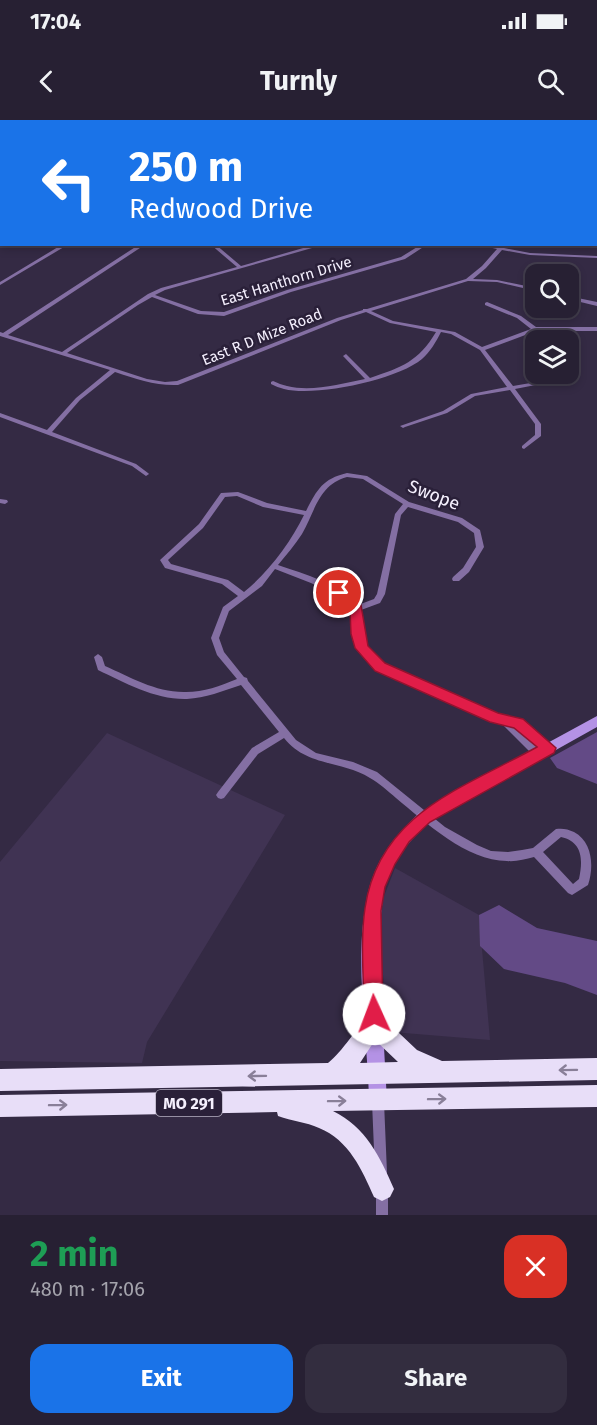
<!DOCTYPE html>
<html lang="en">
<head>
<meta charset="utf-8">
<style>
  :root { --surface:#272033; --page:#332d3f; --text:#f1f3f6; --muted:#a4a3ac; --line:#433e4e; --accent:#1a73e8 }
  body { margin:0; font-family:"Fira Sans",sans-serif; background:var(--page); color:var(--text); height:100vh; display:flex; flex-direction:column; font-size:22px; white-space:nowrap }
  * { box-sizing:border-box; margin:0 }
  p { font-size:20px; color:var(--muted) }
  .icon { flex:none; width:33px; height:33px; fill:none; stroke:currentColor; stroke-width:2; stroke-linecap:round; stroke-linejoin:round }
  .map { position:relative; height:1095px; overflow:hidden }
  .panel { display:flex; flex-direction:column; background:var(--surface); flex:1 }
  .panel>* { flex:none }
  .guide { position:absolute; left:0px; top:0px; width:597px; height:126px; box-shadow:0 3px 9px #0003,0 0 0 2px var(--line); background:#1a73e8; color:#fff; overflow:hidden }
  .buttons { position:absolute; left:525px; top:144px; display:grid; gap:12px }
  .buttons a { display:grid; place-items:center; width:54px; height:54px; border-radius:12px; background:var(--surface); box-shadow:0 3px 9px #0003,0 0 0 2px var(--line); font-size:30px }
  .pin { position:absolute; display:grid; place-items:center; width:51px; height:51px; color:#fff; margin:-26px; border:3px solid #fff; border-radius:50%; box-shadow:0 2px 6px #0007 }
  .me { position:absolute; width:66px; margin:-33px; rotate:358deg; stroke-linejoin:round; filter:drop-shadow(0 0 4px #0008) }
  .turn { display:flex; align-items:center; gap:21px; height:126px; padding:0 30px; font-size:27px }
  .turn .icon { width:78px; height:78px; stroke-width:2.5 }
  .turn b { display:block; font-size:42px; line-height:51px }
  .round { display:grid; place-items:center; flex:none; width:63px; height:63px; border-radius:18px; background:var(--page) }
  .headline { display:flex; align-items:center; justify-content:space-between; height:102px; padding:0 30px }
  h1 { font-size:36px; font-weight:700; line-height:45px; color:#1e9e55 }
  .action { display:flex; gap:12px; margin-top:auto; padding:12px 30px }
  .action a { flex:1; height:69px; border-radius:18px; background:var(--accent); color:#fff; font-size:24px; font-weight:700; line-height:69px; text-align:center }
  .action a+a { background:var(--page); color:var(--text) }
  .status { display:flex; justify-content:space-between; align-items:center; height:42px; padding:0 30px; background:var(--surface); direction:ltr }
  .status svg { height:16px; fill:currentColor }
  header { display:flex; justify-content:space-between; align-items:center; height:78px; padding:0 30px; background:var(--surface); font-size:27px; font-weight:700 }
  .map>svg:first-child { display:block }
</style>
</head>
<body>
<div class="status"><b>17:04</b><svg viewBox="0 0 49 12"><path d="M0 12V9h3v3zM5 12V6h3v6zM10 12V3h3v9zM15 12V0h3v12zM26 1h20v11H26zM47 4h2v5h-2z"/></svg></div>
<header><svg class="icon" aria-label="back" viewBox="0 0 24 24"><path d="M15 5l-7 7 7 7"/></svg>Turnly<svg class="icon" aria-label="search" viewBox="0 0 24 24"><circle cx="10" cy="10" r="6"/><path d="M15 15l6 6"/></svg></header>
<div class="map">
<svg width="597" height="1095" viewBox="0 0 597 1095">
  <rect width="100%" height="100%" fill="#342a44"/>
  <path fill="#403353" d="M 107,613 L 285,695 L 147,922 L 142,943 L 0,941 L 0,742 Z
    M 395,748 L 479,795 L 490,920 L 392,912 L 385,887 L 380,808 L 383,779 Z"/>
  <path fill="#634a86" d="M 597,612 L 597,664 L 557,648 L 550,638 Z
    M 499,785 L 537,808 L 597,821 L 597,875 L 565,863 L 504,849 L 480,826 L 479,795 Z"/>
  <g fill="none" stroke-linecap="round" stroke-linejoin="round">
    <path fill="#846fa3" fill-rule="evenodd" d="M 14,0 L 20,0 L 10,2 Z
      M 192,0 L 197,0 L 198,1 L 194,2 Z
      M 503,0 L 508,0 L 506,2 L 501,2 Z
      M 566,0 L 570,0 L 566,2 Z
      M 582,0 L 597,0 L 597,2 L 584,1 Z
      M 0,2 L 2,2 L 2,4 L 0,4 Z
      M 596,16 L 597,16 L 597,18 L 596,18 Z
      M 596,35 L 597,35 L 597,38 L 596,38 Z
      M 0,48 L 2,48 L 2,51 L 0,51 Z
      M 596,57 L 597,57 L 597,59 L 596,59 Z
      M 0,76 L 2,76 L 2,78 L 0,78 Z
      M 596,82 L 597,82 L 597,84 L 596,84 Z
      M 0,100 L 2,100 L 2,103 L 0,103 Z
      M 596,107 L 597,107 L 597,109 L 596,109 Z
      M 63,124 L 69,124 L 0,165 L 0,162 Z
      M 140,124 L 146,124 L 8,215 L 62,232 L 148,174 L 161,168 L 237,147 L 210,124 L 215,124 L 241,146 L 317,124 L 326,124 L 165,170 L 155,175 L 201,191 L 224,192 L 287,170 L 401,137 L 422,124 L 428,124 L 405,139 L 291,172 L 224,196 L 198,194 L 152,177 L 138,185 L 67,233 L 147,259 L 165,262 L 177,261 L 337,198 L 363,190 L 363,189 L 367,189 L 466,159 L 482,146 L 497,129 L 474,124 C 482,124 496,127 502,126 L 504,128 L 530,133 L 597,136 L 597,138 L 530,135 L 502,130 L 486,148 L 473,159 L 497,160 L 536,168 L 536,171 L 497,162 L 468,161 L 371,191 L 393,201 L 455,212 L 482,227 L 531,209 L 517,198 L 485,185 L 485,183 L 487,182 L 521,196 L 536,207 L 597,207 L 597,211 L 536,211 L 485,230 L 513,266 L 548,260 L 562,254 L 568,254 L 568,251 L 578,247 L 581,249 L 551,262 L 515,269 L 541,304 L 541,316 L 524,329 L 522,328 L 522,326 L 535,315 L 535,304 L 510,270 L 475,276 L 447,293 L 405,307 L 403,308 L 400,306 L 443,291 L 471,274 L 507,267 L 480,230 L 451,214 L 441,212 C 436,222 430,232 422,239 C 397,260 316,277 284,269 C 280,268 275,266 271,264 L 271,262 L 273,261 C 278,263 282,265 287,266 C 312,272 340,264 365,259 L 344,237 L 343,236 L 346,234 L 370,258 C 402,247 418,242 436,212 L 390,203 L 366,192 L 341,200 L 178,265 C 156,266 136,259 115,252 L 80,280 L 52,312 L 136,344 L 148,353 L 149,354 L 146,356 L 132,346 L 0,297 L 0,293 L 47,310 L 76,278 L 110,250 L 0,216 L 0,212 L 3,213 Z
      M 568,176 L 597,182 L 597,186 L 568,179 Z
      M 347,353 L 367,356 L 409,382 L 462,398 L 480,410 L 484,427 L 469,452 L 459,461 L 453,461 L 452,459 L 453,457 L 463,448 L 476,427 L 474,413 L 458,402 L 408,387 L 401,395 L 385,474 L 380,483 L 361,490 L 362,514 L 366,527 L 383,545 L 496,595 L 521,600 L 552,625 L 553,628 L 552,631 L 549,632 L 546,631 L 515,606 L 541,631 L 542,634 L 541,637 L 538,638 L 535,637 L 501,603 L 492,600 L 377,549 L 358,528 L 354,514 L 353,489 L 345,480 L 311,463 L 275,449 L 262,466 L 229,491 L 219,518 L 224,532 L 244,557 L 247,558 L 248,561 L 296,620 L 316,633 L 353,642 L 377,652 L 445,707 L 477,725 L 491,731 L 508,732 L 522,730 L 533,728 L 556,709 C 562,708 568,709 574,712 C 593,722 594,748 588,765 L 572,775 L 568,773 L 534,737 C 525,739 516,742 507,741 C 467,741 425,702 396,678 C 388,671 379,663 370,658 C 341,640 307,647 284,618 L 258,634 L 224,678 L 221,679 L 218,678 L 216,675 L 218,672 L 252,628 L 279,612 L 241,565 C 223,571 205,578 187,579 C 156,580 125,563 98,550 L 94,537 L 98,534 L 102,537 L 105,546 C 130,557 157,573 186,572 C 204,572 220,566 237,559 L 217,535 L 211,518 L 223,487 L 238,476 L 222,464 L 165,448 L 160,440 L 199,404 L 221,373 L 238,372 L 267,383 L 306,391 C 317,370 322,359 347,353 ZM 347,357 L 363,359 L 403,384 L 395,394 L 377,474 L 374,479 L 358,485 C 340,464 304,454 278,445 C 286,435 295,425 302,414 C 315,392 318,365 347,357 ZM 237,376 L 263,387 L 304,395 C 291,422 267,454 244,472 L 228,460 L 171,444 L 168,440 L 203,408 L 225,377 ZM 561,717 C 583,722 583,740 579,759 L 573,764 L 543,732 Z
      M 0,379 L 7,380 L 8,382 L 5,384 L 0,383 Z
      M 378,976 L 382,978 L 384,982 L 387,1053 L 385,1057 L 381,1059 L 377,1057 L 375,1053 L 372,982 L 374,978 Z
      M 382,1066 L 387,1067 L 388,1072 L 388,1095 L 376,1095 L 376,1072 L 377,1067 Z"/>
    <path fill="#b492e5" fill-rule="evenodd" d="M 597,596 L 597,607 L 429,701 L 407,725 L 395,743 L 384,769 L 378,820 L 387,981 L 384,987 L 378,990 L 372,987 L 369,981 C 368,910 347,808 379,743 C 389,724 404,708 419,693 Z"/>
    <path fill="#e8def8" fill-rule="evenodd" d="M 374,893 L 381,896 L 417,930 L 442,941 L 597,938 L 597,960 L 0,971 L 0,949 L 328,943 C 344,931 362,898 374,893 ZM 375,920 L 398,942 L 360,943 Z
      M 597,965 L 597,987 L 333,991 C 366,1007 380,1037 394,1069 L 390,1077 L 382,1081 L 374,1077 C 362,1050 349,1020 319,1008 C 306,1002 292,1001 278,996 L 277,992 L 0,997 L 0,975 Z"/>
  </g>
  <defs><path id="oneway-shaft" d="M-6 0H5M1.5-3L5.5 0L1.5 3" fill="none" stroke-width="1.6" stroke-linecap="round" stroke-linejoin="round" transform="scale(1.5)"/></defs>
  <g stroke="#897f98">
    <use href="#oneway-shaft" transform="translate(568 950) rotate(179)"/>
    <use href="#oneway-shaft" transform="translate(257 956) rotate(179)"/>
    <use href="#oneway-shaft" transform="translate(437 979) rotate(-1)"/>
    <use href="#oneway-shaft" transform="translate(337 981) rotate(-1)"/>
    <use href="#oneway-shaft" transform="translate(58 985) rotate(-1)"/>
  </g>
  <path fill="#e11d48" stroke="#92132f" stroke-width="1.5" d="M 339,468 L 361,485 L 368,526 L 385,543 L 498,593 L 523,599 L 556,628 L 554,633 L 430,702 L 409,722 L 395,744 L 385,767 L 381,791 L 383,894 L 380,900 L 374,903 L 367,900 L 364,894 C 364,860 360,822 365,788 C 379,693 463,668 537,627 L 514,608 L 490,602 L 375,551 L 355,528 L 351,514 L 350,490 L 333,473 Z"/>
  <g text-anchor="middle" stroke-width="5" stroke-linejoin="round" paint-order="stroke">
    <g font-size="15" fill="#f4effd" stroke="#2a2039">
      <text transform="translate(286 161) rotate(-17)" y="5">East Hanthorn Drive</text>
      <text transform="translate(262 217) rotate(-22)" y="5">East R D Mize Road</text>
    </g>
    <rect fill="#2a2039" stroke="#b7b1c2" stroke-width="1.5" x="156" y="970" width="66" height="26" rx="4.5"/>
    <g font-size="16" font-weight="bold" fill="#f4effd">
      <text x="189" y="989">MO 291</text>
    </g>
    <g font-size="18" fill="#f4effd" stroke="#2a2039">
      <text transform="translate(434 375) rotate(21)" y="6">Swope</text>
    </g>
  </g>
</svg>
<div class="buttons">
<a><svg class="icon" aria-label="search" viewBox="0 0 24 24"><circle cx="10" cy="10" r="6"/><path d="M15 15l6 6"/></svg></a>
<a><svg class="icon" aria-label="layers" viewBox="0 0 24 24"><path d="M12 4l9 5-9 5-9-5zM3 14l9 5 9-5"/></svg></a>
</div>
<div class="pin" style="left:339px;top:473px;background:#d93025"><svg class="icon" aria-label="arrive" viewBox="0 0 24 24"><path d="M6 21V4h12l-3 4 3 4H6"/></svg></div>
<svg class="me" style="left:374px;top:894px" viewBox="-20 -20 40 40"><circle r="19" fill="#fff"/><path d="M0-13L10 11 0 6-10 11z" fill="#e11d48"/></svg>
<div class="guide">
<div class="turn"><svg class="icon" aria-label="left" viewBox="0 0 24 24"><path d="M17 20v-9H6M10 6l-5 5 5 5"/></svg><div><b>250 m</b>Redwood Drive</div></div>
</div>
</div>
<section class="panel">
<div class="headline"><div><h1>2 min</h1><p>480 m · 17:06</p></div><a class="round" style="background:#d93025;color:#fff"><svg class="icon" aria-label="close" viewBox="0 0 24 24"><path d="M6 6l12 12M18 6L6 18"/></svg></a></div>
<div class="action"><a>Exit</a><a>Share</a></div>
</section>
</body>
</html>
